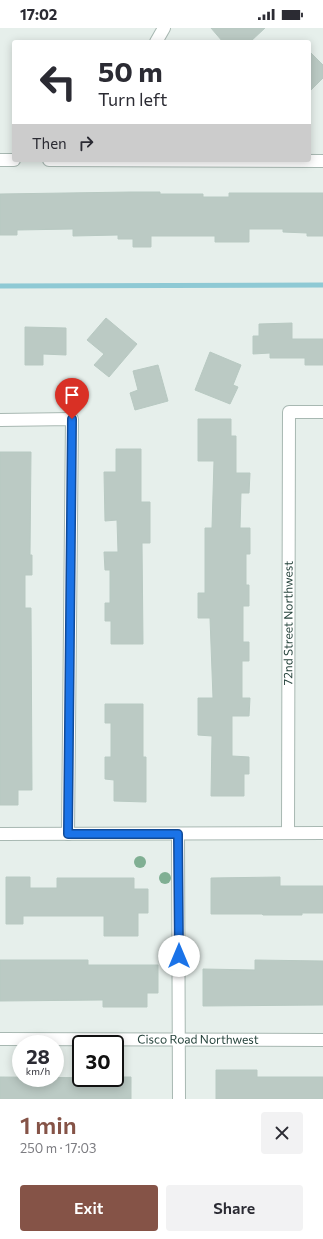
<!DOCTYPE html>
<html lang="en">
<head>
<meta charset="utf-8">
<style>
  :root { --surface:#fff; --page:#f2f2f3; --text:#2b2b33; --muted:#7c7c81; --accent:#855347 }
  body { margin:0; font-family:Commissioner,sans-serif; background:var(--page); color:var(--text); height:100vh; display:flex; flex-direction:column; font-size:15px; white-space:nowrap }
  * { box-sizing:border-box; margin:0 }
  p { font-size:13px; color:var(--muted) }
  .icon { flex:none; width:22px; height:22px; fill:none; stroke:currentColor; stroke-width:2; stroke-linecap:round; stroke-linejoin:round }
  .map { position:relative; height:1071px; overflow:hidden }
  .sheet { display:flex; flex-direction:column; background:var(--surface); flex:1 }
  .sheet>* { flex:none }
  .top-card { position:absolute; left:12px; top:12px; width:299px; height:122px; border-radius:4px; box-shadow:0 2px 10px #0003; background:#fff; color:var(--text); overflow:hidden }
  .speed { position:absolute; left:12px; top:1007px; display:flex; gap:8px; font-size:20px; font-weight:700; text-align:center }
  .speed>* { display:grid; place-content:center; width:52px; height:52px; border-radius:50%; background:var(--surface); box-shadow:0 2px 10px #0003; line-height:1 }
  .speed small { font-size:10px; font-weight:400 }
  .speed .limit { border:2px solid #111; border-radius:6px; background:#fff; color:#111 }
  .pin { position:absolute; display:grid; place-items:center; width:34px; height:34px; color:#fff; margin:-41px -17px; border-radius:50% 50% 50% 0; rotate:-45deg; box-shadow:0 0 4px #0007 }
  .pin .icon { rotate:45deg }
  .me { position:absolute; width:44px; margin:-22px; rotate:0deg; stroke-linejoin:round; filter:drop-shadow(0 0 3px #0008) }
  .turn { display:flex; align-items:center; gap:14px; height:84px; padding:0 20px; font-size:18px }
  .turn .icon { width:52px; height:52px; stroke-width:2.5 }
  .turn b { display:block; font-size:28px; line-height:34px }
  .then { display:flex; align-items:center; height:38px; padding:0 20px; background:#0003; gap:8px; font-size:15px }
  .round { display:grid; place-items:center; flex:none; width:42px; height:42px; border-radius:4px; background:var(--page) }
  .summary { display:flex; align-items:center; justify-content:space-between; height:68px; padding:0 20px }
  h1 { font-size:24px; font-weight:600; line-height:30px; color:var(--accent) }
  .button { display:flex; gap:8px; margin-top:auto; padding:8px 20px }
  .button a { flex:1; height:46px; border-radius:4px; background:var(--accent); color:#fff; font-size:16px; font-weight:600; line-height:46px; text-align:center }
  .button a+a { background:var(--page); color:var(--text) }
  .status { display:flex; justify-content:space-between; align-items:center; height:28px; padding:0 20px; background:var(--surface); direction:ltr }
  .status svg { height:11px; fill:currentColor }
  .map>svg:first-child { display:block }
</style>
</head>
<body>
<div class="status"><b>17:02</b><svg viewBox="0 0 49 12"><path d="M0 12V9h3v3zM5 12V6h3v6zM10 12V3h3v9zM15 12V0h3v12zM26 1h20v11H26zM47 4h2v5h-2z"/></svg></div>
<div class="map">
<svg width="323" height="1071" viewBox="0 0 323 1071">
  <rect width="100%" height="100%" fill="#e6efeb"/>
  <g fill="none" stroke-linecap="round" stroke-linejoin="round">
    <path stroke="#8ec9d4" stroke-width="5" d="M 0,258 L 323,257"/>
  </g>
  <path fill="#bbcac4" stroke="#b8c9c2" d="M 211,0 L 265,0 L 250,14 L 223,14 Z
    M 309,23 L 323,37 L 323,50 L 309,64 Z
    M 131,164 L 160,164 L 160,166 L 203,166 L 203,169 L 229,169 L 229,165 L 323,165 L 323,208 L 307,208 L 307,205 L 283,204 L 283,201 L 249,201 L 249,214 L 215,214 L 215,208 L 151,208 L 151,219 L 133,219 L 133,211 L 118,211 L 118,207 L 73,208 L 73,201 L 17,202 L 17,207 L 0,207 L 0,166 Z
    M 106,290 L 137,316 L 109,349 L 94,337 L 104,326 L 87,312 Z
    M 292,295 L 292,311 L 323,311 L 323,337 L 305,337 L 305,330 L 270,330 L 270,325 L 253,326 L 253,308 L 259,308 L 259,296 Z
    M 25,299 L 66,300 L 66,327 L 43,326 L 43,337 L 25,337 Z
    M 210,324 L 241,337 L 233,357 L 238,359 L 230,376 L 195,362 Z
    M 158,337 L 168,373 L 135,382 L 130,365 L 138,362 L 133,343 Z
    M 198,391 L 231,391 L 231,408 L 236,408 L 236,445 L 250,445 L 249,465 L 241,465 L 240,500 L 250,500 L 250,526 L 246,526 L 246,557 L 249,557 L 249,578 L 243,578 L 243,614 L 249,614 L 249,633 L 242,633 L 242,670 L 250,670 L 249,688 L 232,688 L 232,728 L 249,729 L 249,746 L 244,746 L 244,768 L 211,768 L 212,708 L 198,707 L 198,670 L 213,670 L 210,590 L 198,590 L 198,565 L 205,565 L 205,500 L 212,500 L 214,433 L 198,433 Z
    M 116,421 L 141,421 L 141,474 L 150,474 L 150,515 L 142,515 L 143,616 L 111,616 L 111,593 L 105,593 L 105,575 L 110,575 L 110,542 L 105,542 L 104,524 L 118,524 L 117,492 L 105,493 L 104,444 L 116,444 Z
    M 0,424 L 31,424 L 30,527 L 32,527 L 32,547 L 25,547 L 25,580 L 31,580 L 32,762 L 18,762 L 18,777 L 0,777 Z
    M 105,676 L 143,676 L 143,729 L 146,729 L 146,774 L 114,773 L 114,752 L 105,751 L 105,729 L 111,729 L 111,695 L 105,695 Z
    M 6,849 L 30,849 L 30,860 L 57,860 L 57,850 L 134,850 L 134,861 L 148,861 L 148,885 L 138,885 L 138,908 L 104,908 L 104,888 L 23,888 L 23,896 L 6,896 Z
    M 280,849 L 280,858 L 323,858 L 323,885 L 302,885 L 302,887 L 263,887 L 262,886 L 211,886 L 211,850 Z
    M 0,932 L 88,932 L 88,937 L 158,937 L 158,965 L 147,965 L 147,979 L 103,979 L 103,972 L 0,973 Z
    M 255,932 L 323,933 L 323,977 L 203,978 L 203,941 L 255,942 Z
    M 216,1042 L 257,1042 L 257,1049 L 323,1049 L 323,1071 L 216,1071 Z
    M 0,1049 L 117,1050 L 117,1049 L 131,1049 L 131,1071 L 0,1071 Z"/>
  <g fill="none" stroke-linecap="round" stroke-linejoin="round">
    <g stroke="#a8b8b2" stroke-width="14">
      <g id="minor">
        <path d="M 156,14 L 164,0"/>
        <path d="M 0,132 L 14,132"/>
        <path d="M 49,132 L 323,133"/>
        <path d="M 0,392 L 72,391 L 68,806"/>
        <path id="s1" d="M 288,805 L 289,384 L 323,384"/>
        <path d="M 0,806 L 323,805"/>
        <path d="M 178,806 L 179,1071"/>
        <path id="s2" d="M 0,1011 L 323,1012"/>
      </g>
    </g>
    <use href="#minor" stroke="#fff" stroke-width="12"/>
  </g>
  <g fill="#80af93">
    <circle cx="140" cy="834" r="6"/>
    <circle cx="165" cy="850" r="6"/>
  </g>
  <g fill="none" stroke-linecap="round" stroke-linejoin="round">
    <g stroke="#114b97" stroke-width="10">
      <path id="route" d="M 72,391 L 68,806 L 178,806 L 179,928"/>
    </g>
    <use href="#route" stroke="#1a73e8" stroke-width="7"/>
  </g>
  <g text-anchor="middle" stroke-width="3" stroke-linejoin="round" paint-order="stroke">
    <g font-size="12" fill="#24423a" stroke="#f7fbf9">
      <text dy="4" stroke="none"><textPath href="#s1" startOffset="210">72nd Street Northwest</textPath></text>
      <text dy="4" stroke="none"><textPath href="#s2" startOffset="198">Cisco Road Northwest</textPath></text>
    </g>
  </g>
</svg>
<div class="speed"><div>28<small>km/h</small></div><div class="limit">30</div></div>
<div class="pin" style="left:72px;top:391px;background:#d93025"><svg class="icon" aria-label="arrive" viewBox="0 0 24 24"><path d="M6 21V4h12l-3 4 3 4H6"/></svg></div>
<svg class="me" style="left:179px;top:928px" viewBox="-20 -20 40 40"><circle r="19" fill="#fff"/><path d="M0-13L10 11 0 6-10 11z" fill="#1a73e8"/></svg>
<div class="top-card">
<div class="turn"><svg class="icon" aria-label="left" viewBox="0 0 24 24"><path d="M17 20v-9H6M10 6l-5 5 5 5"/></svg><div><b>50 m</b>Turn left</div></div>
<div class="then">Then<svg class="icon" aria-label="right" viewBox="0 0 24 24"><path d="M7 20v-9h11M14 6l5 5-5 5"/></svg></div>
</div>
</div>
<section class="sheet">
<div class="summary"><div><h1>1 min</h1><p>250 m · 17:03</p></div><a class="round"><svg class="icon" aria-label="close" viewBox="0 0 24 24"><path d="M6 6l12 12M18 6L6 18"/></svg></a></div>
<div class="button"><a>Exit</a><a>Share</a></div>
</section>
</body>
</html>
